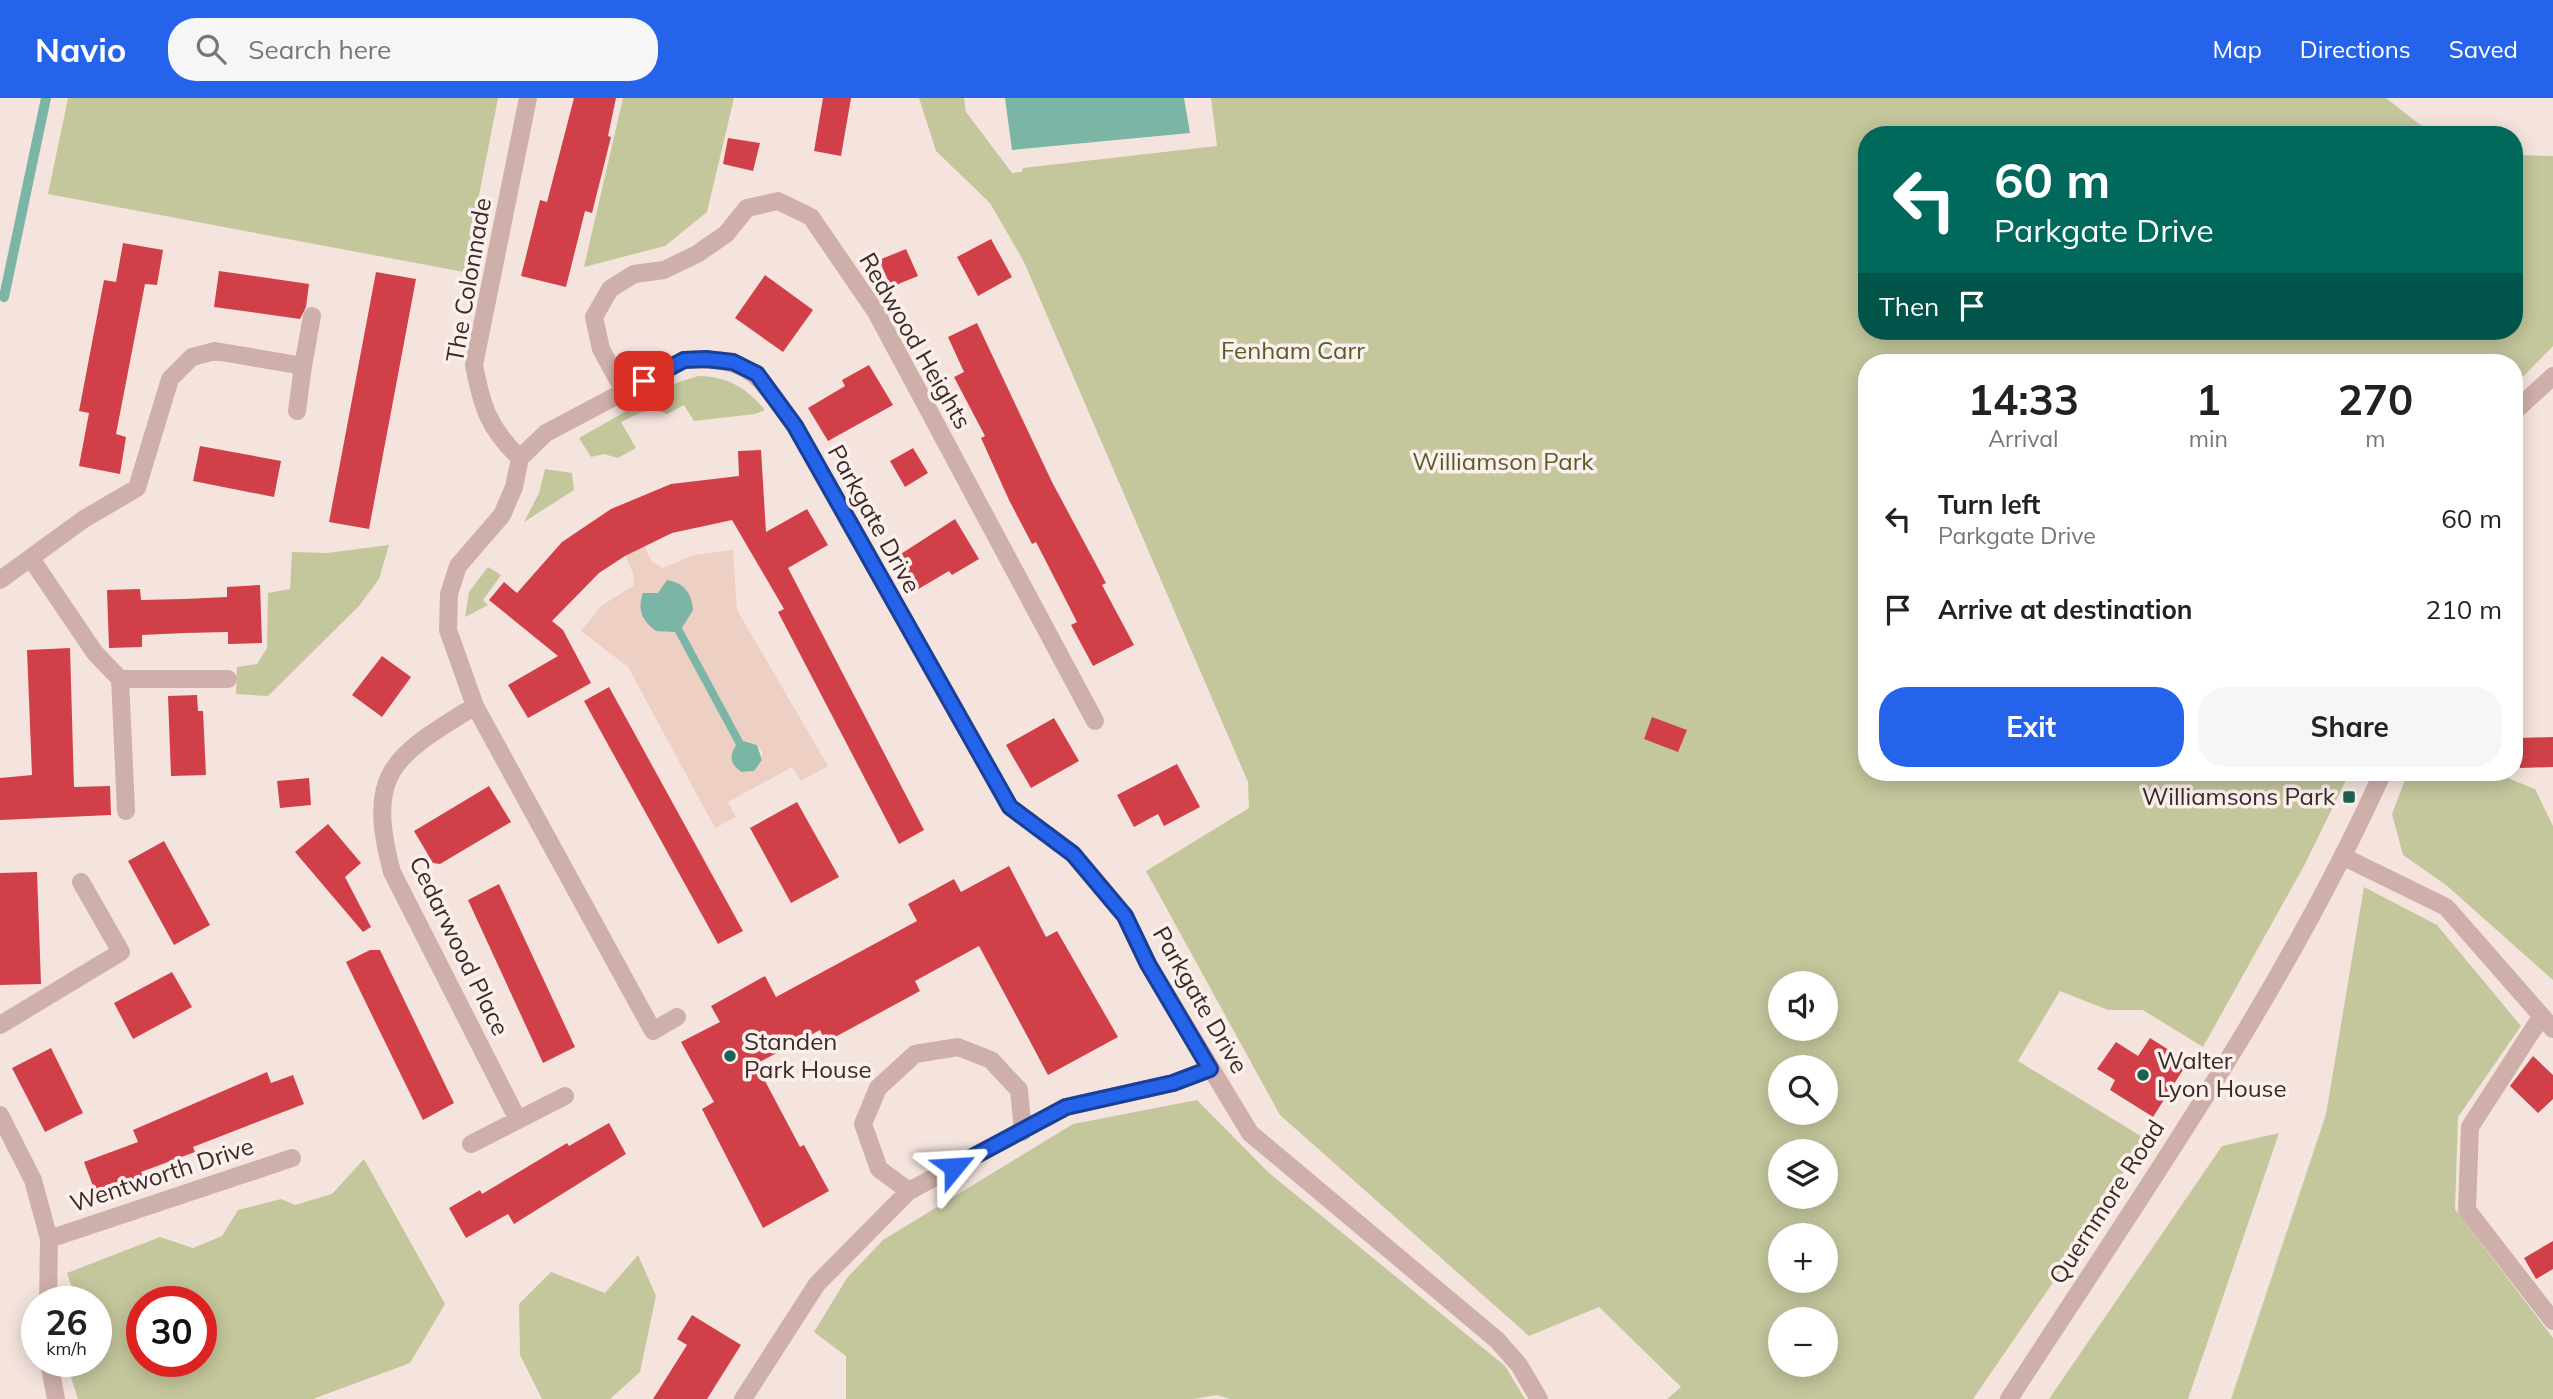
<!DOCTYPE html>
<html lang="en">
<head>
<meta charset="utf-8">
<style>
  :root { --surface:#fff; --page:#f6f6f6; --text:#222; --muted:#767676; --accent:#2563eb }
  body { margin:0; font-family:Mulish,sans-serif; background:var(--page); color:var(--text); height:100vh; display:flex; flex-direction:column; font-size:26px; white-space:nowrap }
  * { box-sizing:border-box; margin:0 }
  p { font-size:23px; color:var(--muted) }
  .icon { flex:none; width:38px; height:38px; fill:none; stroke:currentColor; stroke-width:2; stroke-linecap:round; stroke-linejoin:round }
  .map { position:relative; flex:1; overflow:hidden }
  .details { position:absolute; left:1858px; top:256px; width:665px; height:427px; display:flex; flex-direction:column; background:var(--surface); border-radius:28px; box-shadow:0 4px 18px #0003 }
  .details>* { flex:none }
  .hud { position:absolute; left:1858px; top:28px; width:665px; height:214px; border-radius:28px; box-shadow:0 4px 18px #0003; background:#00695c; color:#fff; overflow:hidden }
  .buttons { position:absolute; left:1768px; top:873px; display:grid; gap:14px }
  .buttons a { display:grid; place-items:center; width:70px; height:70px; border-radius:50%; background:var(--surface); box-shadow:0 4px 18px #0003; font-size:35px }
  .speed { position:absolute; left:21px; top:1188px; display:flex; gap:14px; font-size:35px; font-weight:700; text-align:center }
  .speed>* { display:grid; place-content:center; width:91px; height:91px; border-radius:50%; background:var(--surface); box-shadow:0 4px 18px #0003; line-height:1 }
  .speed small { font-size:18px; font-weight:400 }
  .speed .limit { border:10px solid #d22; background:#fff; color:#111 }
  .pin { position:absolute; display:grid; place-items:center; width:60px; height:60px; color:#fff; margin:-30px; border-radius:14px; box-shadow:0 4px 10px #0006 }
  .me { position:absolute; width:77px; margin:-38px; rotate:63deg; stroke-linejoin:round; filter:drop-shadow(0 0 5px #0008) }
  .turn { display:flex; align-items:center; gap:24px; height:147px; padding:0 21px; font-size:32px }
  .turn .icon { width:91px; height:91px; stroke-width:2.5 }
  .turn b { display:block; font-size:49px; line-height:60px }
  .then { display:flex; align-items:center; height:66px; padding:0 21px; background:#0003; gap:14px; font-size:26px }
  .eta { display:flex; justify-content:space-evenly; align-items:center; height:119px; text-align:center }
  .eta b { font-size:42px; font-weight:700; line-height:49px }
  .action { display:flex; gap:14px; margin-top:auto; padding:14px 21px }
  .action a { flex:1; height:80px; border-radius:28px; background:var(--accent); color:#fff; font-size:28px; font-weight:700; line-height:80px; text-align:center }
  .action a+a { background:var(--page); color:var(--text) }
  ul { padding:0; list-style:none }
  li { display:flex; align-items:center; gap:21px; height:91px; padding:0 21px }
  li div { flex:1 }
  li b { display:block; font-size:26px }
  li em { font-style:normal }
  header { display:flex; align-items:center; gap:42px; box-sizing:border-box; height:98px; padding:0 35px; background:var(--accent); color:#fff }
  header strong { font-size:33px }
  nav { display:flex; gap:38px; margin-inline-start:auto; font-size:24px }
  .search { width:490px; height:63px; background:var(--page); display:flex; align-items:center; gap:18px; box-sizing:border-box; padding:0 24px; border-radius:28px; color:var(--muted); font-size:26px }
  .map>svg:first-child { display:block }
</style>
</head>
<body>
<header>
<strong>Navio</strong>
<div class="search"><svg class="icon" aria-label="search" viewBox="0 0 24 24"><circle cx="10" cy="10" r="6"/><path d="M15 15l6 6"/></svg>Search here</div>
<nav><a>Map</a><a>Directions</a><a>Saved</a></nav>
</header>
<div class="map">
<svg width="2553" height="1301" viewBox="0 0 2553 1301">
  <rect width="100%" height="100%" fill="#f5e4de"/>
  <path fill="#c4c69c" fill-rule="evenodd" d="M 68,0 L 498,0 L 464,174 L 48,96 Z
    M 623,0 L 734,0 L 707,114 L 665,148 L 584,169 Z
    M 919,0 L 964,0 L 966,14 L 1012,75 L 1022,74 L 1023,70 L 1217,48 L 1211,0 L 2386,0 L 2419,26 L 2442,37 L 1867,37 L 1867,233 L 2515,233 L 2515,57 L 2553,58 L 2553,248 L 2515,287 L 2515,264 L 1867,264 L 1867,674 L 2350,674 L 2305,766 L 2203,949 L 2143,912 L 2108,912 L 2060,893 L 2018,963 L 2144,1040 L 2087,1135 L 1973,1301 L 1667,1301 L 1681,1289 L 1599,1209 L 1529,1238 L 1280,1017 L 1146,773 L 1249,710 L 1248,684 L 1024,164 L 990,105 L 936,53 ZM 1780,886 L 1825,886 L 1825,931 L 1780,931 ZM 1780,970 L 1825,970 L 1825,1015 L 1780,1015 ZM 1780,1054 L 1825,1054 L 1825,1099 L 1780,1099 ZM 1780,1138 L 1825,1138 L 1825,1183 L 1780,1183 ZM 1780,1222 L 1825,1222 L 1825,1267 L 1780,1267 Z
    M 698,278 C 727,278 747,290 765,312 L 755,316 L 694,323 L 684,307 L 667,316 C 650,308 637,316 621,324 L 636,350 L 618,360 L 604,356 L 591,359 L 579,340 L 676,285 Z
    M 545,371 L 572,375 L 574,392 L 524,424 L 539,395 Z
    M 389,447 L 379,481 L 359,508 L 268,598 L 236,596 L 237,569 L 257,566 L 267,550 L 268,495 L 290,491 L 292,454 L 327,455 Z
    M 488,469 L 501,477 L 483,502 L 488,507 L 465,519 L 469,494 Z
    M 2408,674 L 2500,674 L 2500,677 L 2535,691 L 2553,728 L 2553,882 L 2446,787 L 2403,757 L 2392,716 Z
    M 2364,789 L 2437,827 L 2521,928 L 2458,1019 L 2455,1111 L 2553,1240 L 2553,1301 L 2231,1301 L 2326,1016 Z
    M 1197,1002 L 1268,1074 L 1505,1268 L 1525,1301 L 1230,1301 L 1217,1297 L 1193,1301 L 846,1301 L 846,1258 L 814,1234 L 847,1180 L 883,1142 L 1073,1026 Z
    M 2279,1035 L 2188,1301 L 2049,1301 L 2222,1048 Z
    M 364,1061 L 445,1206 L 410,1265 L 313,1301 L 78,1301 L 69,1273 L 80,1264 L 96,1264 L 96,1204 L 81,1204 L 81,1196 L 71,1187 L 67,1175 L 160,1139 L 193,1150 L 222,1138 L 238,1112 L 281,1101 L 295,1107 L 332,1096 ZM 142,1204 L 201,1204 L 201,1264 L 142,1264 Z
    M 638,1157 L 656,1198 L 640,1274 L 610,1301 L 542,1301 L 520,1257 L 519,1206 L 551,1174 L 605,1195 Z"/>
  <path fill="#eecfc4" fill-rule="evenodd" d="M 644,448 L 652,464 L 663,470 L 694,457 L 733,452 L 737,512 L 828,668 L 801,683 L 792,669 L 728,704 L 736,719 L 715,730 L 628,569 L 581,533 L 601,508 L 634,487 L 633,475 L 625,458 ZM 668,482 L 693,512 L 682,530 L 743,644 L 757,646 L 762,654 L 762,663 L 754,673 L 745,674 L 733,651 L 736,647 L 675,533 L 656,533 L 641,515 L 643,496 L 654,497 L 662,493 Z"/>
  <path fill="#7ab5a6" d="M 1005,0 L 1184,0 L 1190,35 L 1012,52 Z
    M 667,482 C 684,485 692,495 693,512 L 682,530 L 743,643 L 757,647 L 762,662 L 754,673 L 742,674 C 730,667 729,658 736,647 L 675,534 L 656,533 C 642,523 637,512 643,495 L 658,495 Z"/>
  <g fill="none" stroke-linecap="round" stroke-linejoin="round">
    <path stroke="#7ab5a6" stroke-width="10" d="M 4,199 L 46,0"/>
  </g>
  <path fill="#d14048" d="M 574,0 L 616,0 L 608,38 L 611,39 L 592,115 L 585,113 L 566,189 L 521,178 L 540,102 L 547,104 Z
    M 823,0 L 851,0 L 841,58 L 814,53 Z
    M 728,40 L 760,45 L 753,73 L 723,66 Z
    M 991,141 L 1012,179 L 978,198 L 957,159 Z
    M 123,145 L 163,152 L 157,187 L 145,186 L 116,336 L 126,339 L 120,376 L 79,368 L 89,315 L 79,313 L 104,182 L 116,184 Z
    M 906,151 L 918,178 L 891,189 L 879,162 Z
    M 219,173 L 309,186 L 306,209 L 300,221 L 214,209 Z
    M 376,174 L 416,181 L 369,431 L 329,424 Z
    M 765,177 L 813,212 L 783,254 L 735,220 Z
    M 977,225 L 1052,384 L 1106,485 L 1102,487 L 1134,547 L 1093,568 L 1071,527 L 1077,524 L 1036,444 L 1032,446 L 1009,402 L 981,340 L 985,338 L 954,279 L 964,274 L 948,239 Z
    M 869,267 L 893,307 L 828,343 L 808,310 L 845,288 L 842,282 Z
    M 200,348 L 281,363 L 274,399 L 193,383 Z
    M 913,350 L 928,375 L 905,389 L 890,363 Z
    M 761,352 L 766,434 L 807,411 L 828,447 L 788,470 L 924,732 L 899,746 L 778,514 L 784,511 L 732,422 L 672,435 L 625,458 L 599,475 L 552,523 L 563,532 L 591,585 L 528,620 L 508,587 L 558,558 L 489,502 L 504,484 L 517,495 L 562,444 L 611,411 L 671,386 L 739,378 L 738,353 Z
    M 955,421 L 979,461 L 952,477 L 949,473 L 910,496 L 890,463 Z
    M 260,487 L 262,545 L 228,546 L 228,534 L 185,535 L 142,537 L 142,549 L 109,550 L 107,492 L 140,491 L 141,502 L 184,501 L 227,499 L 227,489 Z
    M 70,550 L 74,689 L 110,688 L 111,717 L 0,722 L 0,680 L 32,677 L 27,552 Z
    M 382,558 L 411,579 L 382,619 L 352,597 Z
    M 609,589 L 743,833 L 718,846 L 584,603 Z
    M 197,597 L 198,613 L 203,613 L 206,677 L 171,678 L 168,598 Z
    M 1652,619 L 1687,632 L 1678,654 L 1644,641 Z
    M 1054,620 L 1079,663 L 1031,690 L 1006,647 Z
    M 2553,639 L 2553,669 L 2520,670 L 2519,640 Z
    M 1177,666 L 1200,709 L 1164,728 L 1158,716 L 1134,729 L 1117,697 Z
    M 309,680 L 311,707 L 280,710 L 277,683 Z
    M 489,688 L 511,724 L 440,766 L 433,765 L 414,733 Z
    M 797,704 L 839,779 L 791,805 L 750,730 Z
    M 328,726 L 361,765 L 345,779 L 371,829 L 363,834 L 295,754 Z
    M 164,743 L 210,827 L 174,847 L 128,763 Z
    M 1009,768 L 1046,839 L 1057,833 L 1118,939 L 1048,977 L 979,848 L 915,883 L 920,893 L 826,944 L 820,932 L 756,966 L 800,1049 L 804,1047 L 829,1093 L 763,1130 L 702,1011 L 714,1004 L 681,944 L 720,924 L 711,908 L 765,878 L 776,899 L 917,823 L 908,806 L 954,781 L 961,794 Z
    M 37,774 L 41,886 L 0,887 L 0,775 Z
    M 499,786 L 575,949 L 543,965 L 468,802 Z
    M 370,852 L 380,852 L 454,1005 L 423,1022 L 346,864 Z
    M 172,874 L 192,909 L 133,941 L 114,905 Z
    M 2150,940 L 2188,964 L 2153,1019 L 2110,992 L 2115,982 L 2097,971 L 2116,944 L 2138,958 Z
    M 51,950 L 83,1015 L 45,1034 L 12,970 Z
    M 2533,958 L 2553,977 L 2553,1001 L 2538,1015 L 2510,988 Z
    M 267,974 L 271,985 L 293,977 L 304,1006 L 193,1049 L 195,1054 L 141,1074 L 146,1086 L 99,1104 L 84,1064 L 138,1044 L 133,1032 Z
    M 609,1025 L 626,1056 L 514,1126 L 508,1116 L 466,1140 L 449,1110 L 480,1092 L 482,1096 L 567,1045 L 569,1048 Z
    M 2553,1143 L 2553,1171 L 2536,1181 L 2524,1160 Z
    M 692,1217 L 741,1247 L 707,1301 L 653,1301 L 687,1247 L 677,1241 Z"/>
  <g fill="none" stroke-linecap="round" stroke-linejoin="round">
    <path stroke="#cfafa9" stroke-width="18" d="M 624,293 L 601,251 L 594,219 L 610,191 L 634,176 L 664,172 L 697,156 L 726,136 L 747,110 L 778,103 L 811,119 L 876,214 L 1095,623
      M 297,313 L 303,268
      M 520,360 C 489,331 482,309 474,267 L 528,0
      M 32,462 L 95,555 L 120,581 L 126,713
      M 0,482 L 84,421 L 137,390 L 170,281 L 192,259 L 215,253 L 303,268 L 312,218
      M 120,581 L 228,581
      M 475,608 C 394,658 365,673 392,774 L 518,1022
      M 2344,759 L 2446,809 L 2553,931
      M 677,919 L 653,933 L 475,608 L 448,532 L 449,496 L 458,468 L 502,417 L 514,389 L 520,360 L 546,335 L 684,262 C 751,257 759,279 795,328 L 1010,709 L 1073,756 L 1125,818 L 1148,866 L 1250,1035 L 1497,1242 L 1519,1267 L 1539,1301
      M 2541,919 L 2470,1029 L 2467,1112 L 2553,1223
      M 0,927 L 121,854 L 81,784
      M 0,1017 L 33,1082 L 49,1141 L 48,1204
      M 471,1046 L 565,998
      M 909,1093 L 879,1071 L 863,1026 L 878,990 L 915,956 L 958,949 L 991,962 L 1019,992 L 1023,1034
      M 49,1141 L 292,1060
      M 49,1264 L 56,1301
      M 743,1301 L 817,1186 L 909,1093 L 1066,1009 L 1173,985 L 1210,971"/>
    <path stroke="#cfafa9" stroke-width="18" d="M 2515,313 L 2553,278
      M 2009,1301 C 2141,1097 2283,896 2383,674"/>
  </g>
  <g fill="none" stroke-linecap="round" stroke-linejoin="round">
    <g stroke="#184099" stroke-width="18">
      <path id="route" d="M 644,283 L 684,262 L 706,261 L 733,264 L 757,276 L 795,328 L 1010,709 L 1073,756 L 1125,818 L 1148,866 L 1210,971 L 1173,985 L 1066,1009 L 954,1069"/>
    </g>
    <use href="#route" stroke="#2563eb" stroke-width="12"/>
  </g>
  <g fill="#1a6251" stroke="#fcf0ec" stroke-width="2.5">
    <rect x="2342" y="692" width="14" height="14" rx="3.5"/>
    <circle cx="730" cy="958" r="7"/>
    <circle cx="2143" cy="977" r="7"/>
  </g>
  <g text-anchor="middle" stroke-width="7" stroke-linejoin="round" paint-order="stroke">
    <g font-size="24" fill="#3b2a29" stroke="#fcf0ec">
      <text transform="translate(469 182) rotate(-80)" y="8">The Colonnade</text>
      <text transform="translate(915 243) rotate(60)" y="8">Redwood Heights</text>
      <text transform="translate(874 421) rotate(61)" y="8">Parkgate Drive</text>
      <text transform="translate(459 848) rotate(64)" y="8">Cedarwood Place</text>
      <text transform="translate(1200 902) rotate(60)" y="8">Parkgate Drive</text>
      <text transform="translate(162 1077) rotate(-18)" y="8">Wentworth Drive</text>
      <text transform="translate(2107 1104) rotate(-57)" y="8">Quernmore Road</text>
    </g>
    <g font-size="24" fill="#595c2a" stroke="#fcf0ec">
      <text x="1293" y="261">Fenham Carr</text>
      <text x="1503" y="372">Williamson Park</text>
    </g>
    <g font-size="24" fill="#3b2a29" stroke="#fcf0ec" text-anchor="start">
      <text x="2335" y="707" text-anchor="end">Williamsons Park</text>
      <text x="744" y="952">Standen<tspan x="744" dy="28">Park House</tspan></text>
      <text x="2157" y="971">Walter<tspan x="2157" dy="28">Lyon House</tspan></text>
    </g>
  </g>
</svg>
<div class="buttons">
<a><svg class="icon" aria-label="sound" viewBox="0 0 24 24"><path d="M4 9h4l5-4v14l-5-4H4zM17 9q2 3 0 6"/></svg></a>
<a><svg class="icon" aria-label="search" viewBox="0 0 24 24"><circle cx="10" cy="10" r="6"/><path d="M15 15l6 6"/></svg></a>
<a><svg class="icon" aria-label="layers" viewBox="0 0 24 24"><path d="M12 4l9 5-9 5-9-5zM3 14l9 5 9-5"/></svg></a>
<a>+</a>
<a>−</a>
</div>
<div class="speed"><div>26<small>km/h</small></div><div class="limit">30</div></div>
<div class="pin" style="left:644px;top:283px;background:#d93025"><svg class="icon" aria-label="arrive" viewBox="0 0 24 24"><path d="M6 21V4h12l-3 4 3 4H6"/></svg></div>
<svg class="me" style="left:954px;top:1069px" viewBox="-20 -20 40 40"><path d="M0-17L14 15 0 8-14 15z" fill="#2563eb" stroke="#fff" stroke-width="4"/></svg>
<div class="hud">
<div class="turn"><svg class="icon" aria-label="left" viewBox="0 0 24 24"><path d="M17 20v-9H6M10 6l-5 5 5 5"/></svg><div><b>60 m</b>Parkgate Drive</div></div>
<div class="then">Then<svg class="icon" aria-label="arrive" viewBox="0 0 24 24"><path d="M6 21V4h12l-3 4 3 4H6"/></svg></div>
</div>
<section class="details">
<div class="eta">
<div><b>14:33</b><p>Arrival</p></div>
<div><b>1</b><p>min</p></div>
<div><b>270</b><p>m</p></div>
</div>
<ul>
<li><svg class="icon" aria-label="left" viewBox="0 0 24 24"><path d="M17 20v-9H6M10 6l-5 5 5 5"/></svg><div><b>Turn left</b><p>Parkgate Drive</p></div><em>60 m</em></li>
<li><svg class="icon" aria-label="arrive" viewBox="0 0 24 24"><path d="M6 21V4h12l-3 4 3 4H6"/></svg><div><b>Arrive at destination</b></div><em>210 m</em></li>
</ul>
<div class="action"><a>Exit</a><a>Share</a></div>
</section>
</div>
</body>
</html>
